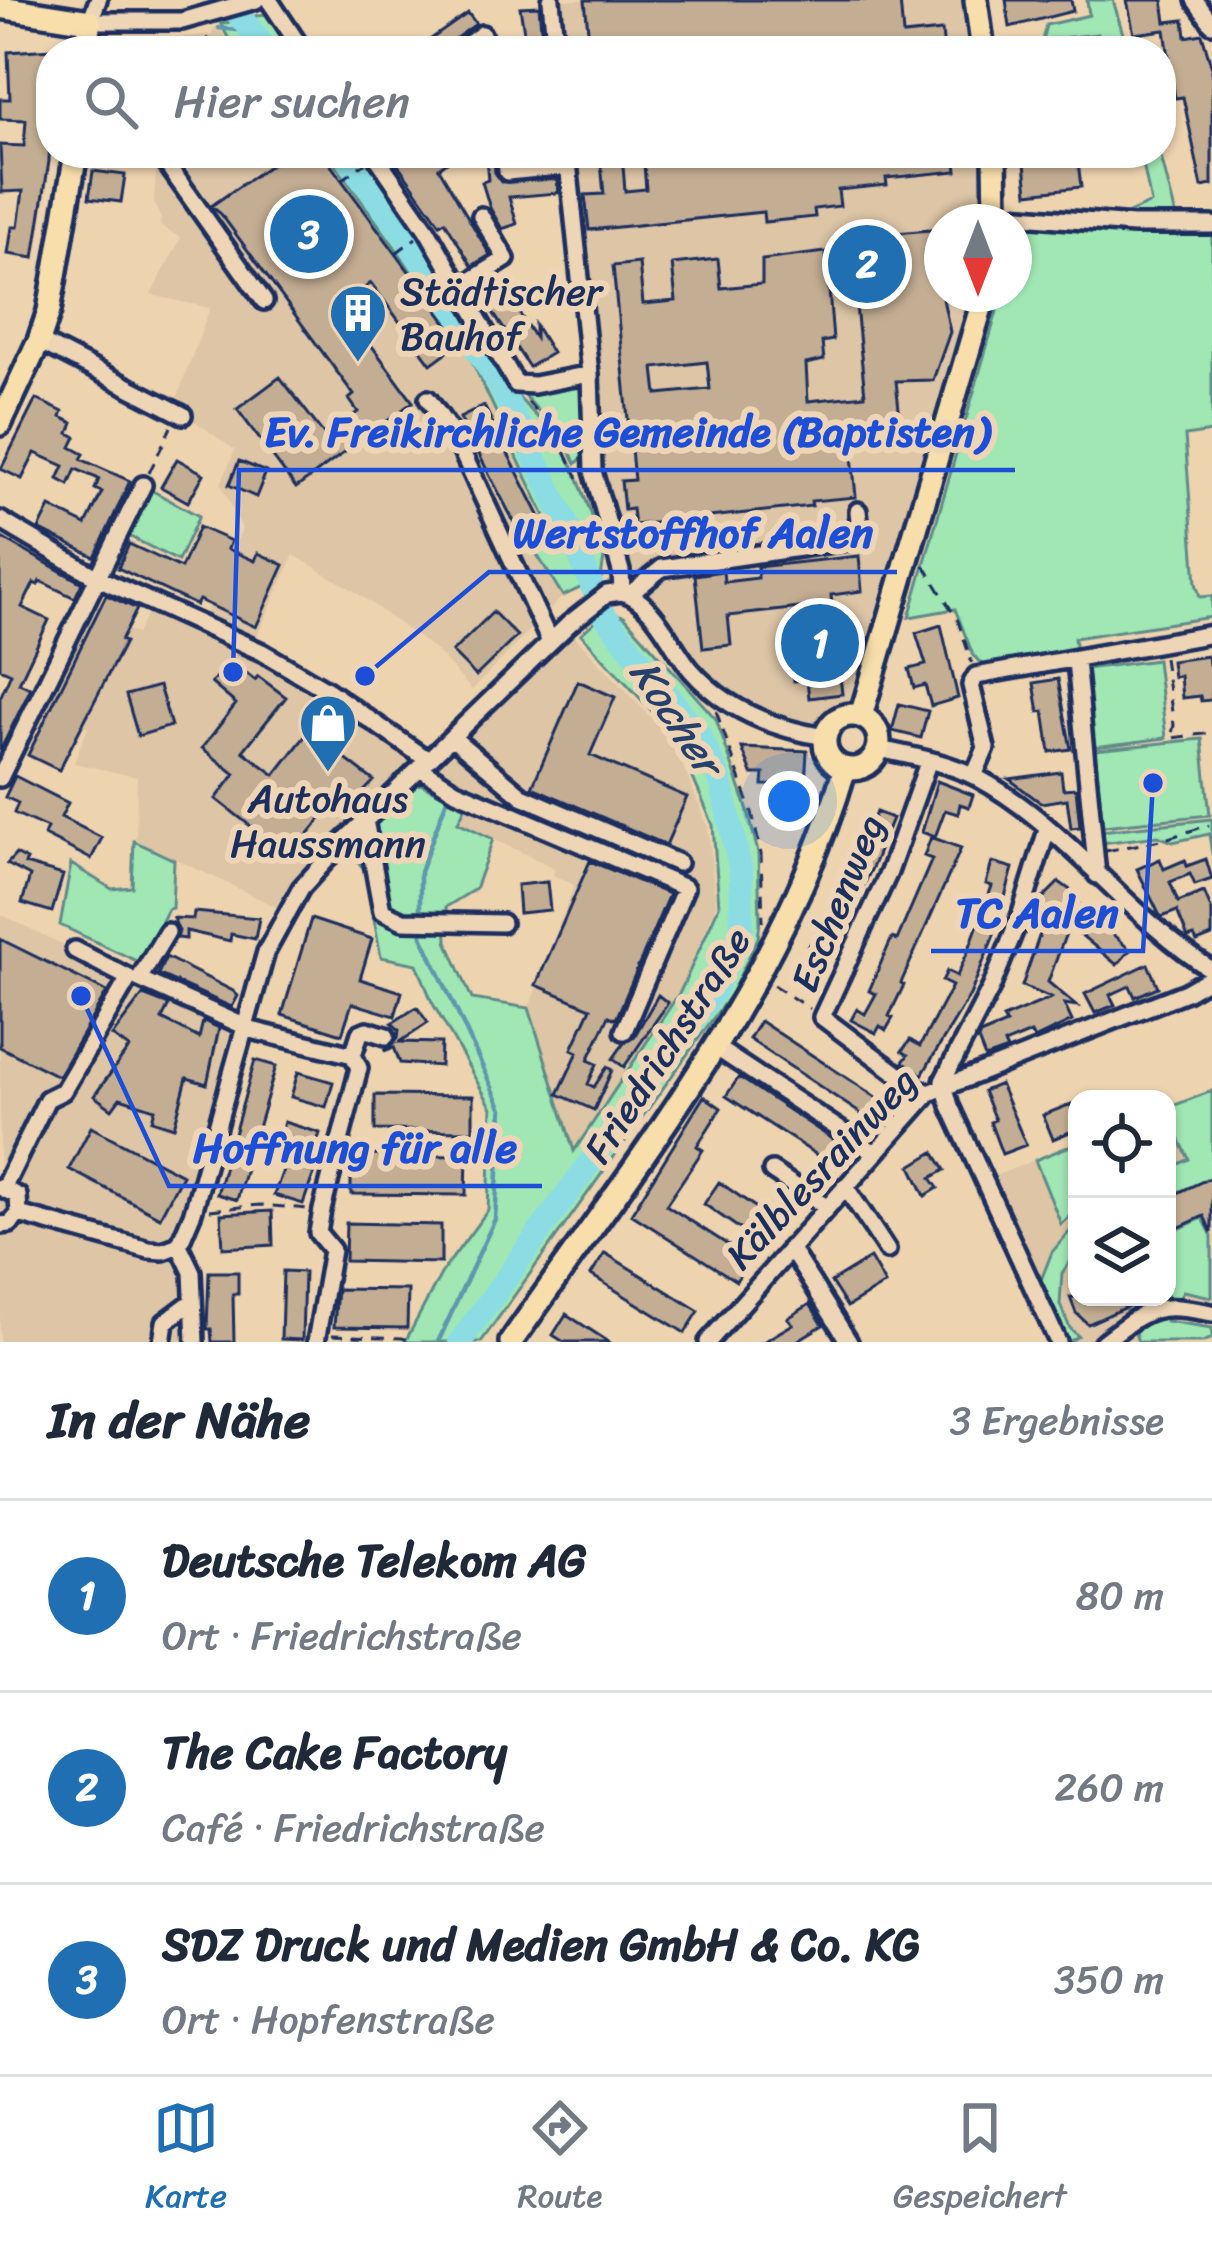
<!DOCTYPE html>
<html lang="de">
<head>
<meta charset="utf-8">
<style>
  :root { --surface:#fff; --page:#f6f6f7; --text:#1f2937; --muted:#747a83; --line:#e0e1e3; --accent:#1f6fb2 }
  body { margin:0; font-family:Sriracha,sans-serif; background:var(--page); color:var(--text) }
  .controls { position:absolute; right:36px; bottom:36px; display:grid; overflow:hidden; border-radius:24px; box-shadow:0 3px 9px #0004 }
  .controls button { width:108px; height:108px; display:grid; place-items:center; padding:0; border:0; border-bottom:3px solid var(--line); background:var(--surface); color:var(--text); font:60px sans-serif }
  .compass { position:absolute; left:924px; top:204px; width:108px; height:108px; border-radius:50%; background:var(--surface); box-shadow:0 3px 9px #0004; rotate:180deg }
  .you { position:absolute; left:789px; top:801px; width:42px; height:42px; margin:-30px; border:9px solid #fff; border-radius:50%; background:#1a73e8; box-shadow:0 0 0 18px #1a73e833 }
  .badge { display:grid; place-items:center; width:78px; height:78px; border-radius:50%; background:var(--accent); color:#fff; font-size:39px; font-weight:700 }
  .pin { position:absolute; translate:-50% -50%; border:6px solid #fff; box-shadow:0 3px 12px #0006 }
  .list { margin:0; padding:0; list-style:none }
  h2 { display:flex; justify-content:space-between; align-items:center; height:156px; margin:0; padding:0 48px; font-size:51px }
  h2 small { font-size:39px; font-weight:400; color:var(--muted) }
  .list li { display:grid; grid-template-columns:78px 1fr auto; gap:36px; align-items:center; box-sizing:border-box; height:192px; padding:0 48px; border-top:3px solid var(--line) }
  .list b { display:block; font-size:45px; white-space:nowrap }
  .list p { margin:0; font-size:39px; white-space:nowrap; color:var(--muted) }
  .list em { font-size:39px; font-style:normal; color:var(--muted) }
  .icon { flex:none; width:66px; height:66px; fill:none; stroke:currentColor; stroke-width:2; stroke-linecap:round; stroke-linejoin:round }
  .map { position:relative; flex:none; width:1212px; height:1342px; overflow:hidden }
  .search { position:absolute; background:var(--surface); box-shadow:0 3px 9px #0004; left:36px; right:36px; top:36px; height:132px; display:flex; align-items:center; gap:30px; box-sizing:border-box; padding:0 42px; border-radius:48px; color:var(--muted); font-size:45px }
  .sheet { height:732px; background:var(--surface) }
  nav { display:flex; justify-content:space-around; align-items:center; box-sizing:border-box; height:168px; border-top:3px solid var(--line); background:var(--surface); font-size:33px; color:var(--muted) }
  nav a { display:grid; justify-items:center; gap:6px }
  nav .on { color:var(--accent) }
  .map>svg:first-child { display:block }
  .built { fill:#ddc5a6 }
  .green { fill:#a0e7b4; stroke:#5e8b89; stroke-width:3 }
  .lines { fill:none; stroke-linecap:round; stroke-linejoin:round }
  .stream { stroke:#5e97ae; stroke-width:4.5 }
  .river { stroke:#8bdde3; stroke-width:24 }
  .building { fill:#c4ae93; stroke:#1b2f5e; stroke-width:3; fill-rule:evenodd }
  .minor-casing { stroke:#1b2f5e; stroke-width:24 }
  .major-casing { stroke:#1b2f5e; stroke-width:30 }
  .path { stroke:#1b2f5e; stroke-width:3; stroke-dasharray:12 9; stroke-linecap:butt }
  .minor { stroke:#eed5b6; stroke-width:15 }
  .major { stroke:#f8deab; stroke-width:21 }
  .labels { text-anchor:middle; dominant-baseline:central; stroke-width:12; stroke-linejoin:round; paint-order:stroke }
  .poi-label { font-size:39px; fill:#1b2f5e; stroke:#eed5b6; text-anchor:start }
  .street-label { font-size:39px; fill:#1b2f5e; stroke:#eed5b6 }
  .water-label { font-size:42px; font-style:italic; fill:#26406b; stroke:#eed5b6 }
  .leader { fill:none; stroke:#1d4ed8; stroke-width:4.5 }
  .callout-dot { fill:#1d4ed8; stroke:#eed5b6; stroke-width:4.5 }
  .callout-label { font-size:42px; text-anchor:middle; font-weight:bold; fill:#1d4ed8; stroke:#eed5b6; stroke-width:12; stroke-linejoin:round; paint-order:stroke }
</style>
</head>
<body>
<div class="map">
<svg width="1212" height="1342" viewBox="0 0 1212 1342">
  <rect width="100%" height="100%" fill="#eed3af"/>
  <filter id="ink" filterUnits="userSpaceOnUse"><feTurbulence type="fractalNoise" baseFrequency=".00833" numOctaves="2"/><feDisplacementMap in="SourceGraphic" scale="24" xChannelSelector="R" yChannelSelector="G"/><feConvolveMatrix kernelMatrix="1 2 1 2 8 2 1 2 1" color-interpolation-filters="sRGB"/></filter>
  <g filter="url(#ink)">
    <path class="built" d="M556,0H968L977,51H561Z
      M220,27L232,51H112L121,41L212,35L213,28Z
      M157,153H327L462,340L553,531L531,545L563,596L472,690L435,650L353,590L294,555L251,649L425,760L283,910L136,840L137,777L74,763L88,727L40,704L85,610L137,634L152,605L200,626L242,529L221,484L235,450L174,406L210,308L151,295L181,238L160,226L161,219L154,203Z
      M570,153H995L996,222H942V294H985L861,716L835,722L826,737L755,718L679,654L614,531L593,471Z
      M566,627L672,740L708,827L716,905L680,992L574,1152L529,1008L574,885L553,875L555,868L457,822L465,805L418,783Z
      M0,914L231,1026L186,1211L175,1239L191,1272L193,1342H0Z
      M1212,1091V1342H1065L995,1176L1077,1143V1297H1167V1108Z"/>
    <path class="green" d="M1087,0H1113L1128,51H1102L1098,34L1042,40L1046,25L1089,15Z
      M265,14L293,51H235L221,24Z
      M327,153H366L420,232L404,246L502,402L518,397L560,441L577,476L605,551L601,578L563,596L531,545L552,531L462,340Z
      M1132,153H1160L1176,216H1122L1151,203L1142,159Z
      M1014,222L1212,228V432L1185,436L1196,583L1200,597L1212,596V617L1074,638L1077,656L991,671L973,655L955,609L909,617L1002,294H1014Z
      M567,388H587L589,450L576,464L563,438L524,395Z
      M149,489L199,516L178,561L127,535Z
      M613,614L624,616L716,719L748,811L758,853L760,922L758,938L732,992L481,1342H405L442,1272L488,1210L492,1108L432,1002L417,964L381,957L365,870L342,843L418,783L466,806L458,822L493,839L475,889L446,907L447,941L472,999L529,1008L574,1151L680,992L719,906L713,825L675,736L581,634L598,619Z
      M1157,660L1166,738L1094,747L1085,669Z
      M1202,739L1210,815L1103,826L1095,750Z
      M1212,819V854L1209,834L1173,842L1158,836L1101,843L1100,831Z
      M134,841L174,860L172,908L168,909L141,963L60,925L71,864L112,889L132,887Z
      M1212,1091V1177L1167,1197V1170L1189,1159L1175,1130L1167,1133V1108Z
      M1077,1143L1074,1212L1061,1224L1035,1160Z
      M1203,1218L1212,1236V1297L1183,1291L1178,1301H1160L1128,1315L1125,1308L1149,1297H1167V1234Z
      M1077,1223V1253L1062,1273L1060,1305L1070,1328L1078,1336L1069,1342L1041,1280L1052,1252Z
      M1165,1311L1166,1321L1212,1328V1338L1203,1342H1138L1133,1326Z"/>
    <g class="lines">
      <path class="stream" d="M219,28L255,32
        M420,914V872L447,799
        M421,926L422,936L502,1109L495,1219L438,1342"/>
      <path class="river" d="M235,0L238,14L268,51
        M343,153L405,237L499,384L566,522L603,613L700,736L721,781L741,872L742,934L712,994L460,1342"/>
    </g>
    <path class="building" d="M585,0H900L903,35L942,31L944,51H590Z
      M1006,0H1071L1073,11L1010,27Z
      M1127,0H1163L1166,22L1184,20L1186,37L1202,34L1212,68V185L1202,187L1183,97L1175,98L1165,30L1134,34Z
      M539,6L543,51H527L520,7Z
      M468,13L476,24L452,41L447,51H414Z
      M51,49V113H46L45,136H50L49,161L34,258L8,254L12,227H18L23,191L2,192L0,145L24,146L26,120L0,119V99H10L8,52Z
      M276,153H322L461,342L431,364L371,283L351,298L353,302L344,308L413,402L296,488L237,409L280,377L325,436L358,412L349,399L354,395L221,214L211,206L280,158Z
      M390,153H459L439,168L490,255L472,266L445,221L440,224Z
      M600,153H622L625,191L646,189L643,153H955L957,171L886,178L887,185L838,190L840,206L814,209L815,217L764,222L763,212L589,230L585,195L604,194Z
      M1024,153H1077L1081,187L1028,193Z
      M494,156L495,174L501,182L557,179L558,193L509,197L517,224L502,229L490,208L482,182L488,180L486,157Z
      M93,171L125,175L121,202L89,198Z
      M942,229V294L950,332L933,380L896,381L900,418H885L888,440L851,445L856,497L811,501L812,506L634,525L632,509L624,510L621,481L634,480L613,266L639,263L643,304L676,301L672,264L718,259L721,288L762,284V260L826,252L833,340L822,342L824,360L806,364L808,401L865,395L850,246L896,242L895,233ZM707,362L710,389L657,394L654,368Z
      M497,278L535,338V325L552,353L529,367L478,290Z
      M36,399L63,412L61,417L73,423L69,433L76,437L71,447L84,454L81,459L130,481L95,557L39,529L50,507L86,525L102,492L95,489L99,479L76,469L69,485L58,479L64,466L35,453L22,479L1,469Z
      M484,406L547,531L525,543L460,418Z
      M177,459L204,474L188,502L161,487Z
      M239,461L266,472L256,497L229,485Z
      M199,527L231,541L228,549L255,561L258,553L284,565L256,627L199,600L196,605L118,568L129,544L181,568Z
      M0,537L82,583L75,598L40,581L38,585L34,583L22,607L49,620L19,683L31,688L0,751V698L11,673L0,668Z
      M859,556L862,591L831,595L842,694L809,698L807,680L794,681L791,659L783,655L780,646L786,639L804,641L801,608L728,616L731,645L703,648L695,575L723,571L724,582L758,578L757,567Z
      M106,595L137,609L121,640L125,642L59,770L28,755Z
      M493,612L517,636L476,676L452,652Z
      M941,625L958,698L931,706L925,685L914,688L909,669L926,665L916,633Z
      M1208,656L1209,664H1212V700L1201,701L1200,696L1182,698L1180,676L1173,677L1171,661Z
      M230,660L255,680L258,676L286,697L243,751L275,775L309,731L374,781L343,813L332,805L290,857L216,799L235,774L202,748L236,704L211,683Z
      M1058,679L1071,749L1050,752L1044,711L1039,712L1034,683Z
      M578,681L615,697L590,755L687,797L666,845L532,787Z
      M159,686L171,726L138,736L126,695Z
      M899,704L928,711L921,738L892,731Z
      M742,748L807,751L805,786L763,785L764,774H752Z
      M1061,772L1063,789L1076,788L1080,827L1071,828L1067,799L1041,803L1009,779Z
      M15,776L68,803L61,817L102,838L91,859L44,835L47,828L14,813L18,803L5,797Z
      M937,781L973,795L969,807L960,804L958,814L945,810L935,837L922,832Z
      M876,812L892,818L873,866L812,991L795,983L810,953L806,951L816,933L820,936L847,870L853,872Z
      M931,837L961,848L901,983L904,985L889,1016L893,1018L886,1030L880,1026L876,1033L851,1020L857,1009L865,1014L876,994L869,991L883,958L892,938L897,940L932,859L924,856Z
      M16,854L27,860L25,864L63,875L52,912L22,903L30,876L7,864Z
      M1160,859L1164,869L1185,860L1187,866L1206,859L1212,879L1195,885L1190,874L1170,882L1178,902L1204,892L1212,911V936L1197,942L1194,936L1188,938L1177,911L1162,917L1159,914L1137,869Z
      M590,861L669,894L616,1019L609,1016L588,1060L597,1064L588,1084L594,1087L607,1067L612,1070L594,1110L558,1094L578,1052L572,1049L591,1008L536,985Z
      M992,862L1013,868L1003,904L1006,905L970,995L922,1075L903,1062L908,1055L902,1051L910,1040L920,1046L952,986L942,981L947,971L957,976L969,949L992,886L986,884Z
      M547,882L550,910L519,913L517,885Z
      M1059,882L1076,894L1073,898L1130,950L1117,965L1069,925L1048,982L1077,1006L1064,1004L1072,1021L1034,1039L1031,1033L1004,1044L1007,1050L985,1058L978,1040L980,1035L1006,1024L1003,1018L1051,998L1022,986L1042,928L1035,925L1044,902L1041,900Z
      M194,912L259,918L255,939L231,934L230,941L186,931V939L177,938L179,931L173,918L193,919Z
      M311,919L372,939L360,979L402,992L395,1016L352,1003L342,1034L282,1015Z
      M0,939L107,992L58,1076L0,1047Z
      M166,957L233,991L238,996L232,1007L158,974Z
      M1148,964L1158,987L1135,997L1130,986L1110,995L1115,1005L1095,1013L1085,994Z
      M143,995L169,1005L162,1019L199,1038L203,1021L219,1028L207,1084L187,1078L174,1127L152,1120L155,1109L120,1098L112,1109L94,1096L129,1048L112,1036Z
      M658,995L668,1003L624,1067L613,1059L624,1043L634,1037Z
      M417,1007L428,1023L400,1042L441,1043L440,1066L400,1063L394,1047L384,1051L398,1038L399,1030L392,1023Z
      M760,1021L891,1107L879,1126L749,1039Z
      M255,1060L276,1066L237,1200L217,1194Z
      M298,1072L333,1082L326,1107L291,1097Z
      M739,1077L849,1150L820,1189L808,1181L823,1159L726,1096Z
      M1000,1084L1026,1145L1002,1154L990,1122L995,1120L983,1091Z
      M375,1095L473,1096V1131L375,1130Z
      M704,1096L721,1108L697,1146L703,1150L666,1205L750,1259L736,1281L631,1214Z
      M1071,1104L1077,1129L1053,1139L1043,1115Z
      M284,1122L320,1133L308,1171L314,1173L303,1204L274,1195L290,1151L277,1147Z
      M91,1127L182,1175L160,1217L69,1169Z
      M934,1152L945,1170L931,1178L938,1188L925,1196L911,1166Z
      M351,1155L467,1156L466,1195L351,1194Z
      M1212,1177V1233L1204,1216L1167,1233V1198Z
      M719,1182L768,1216L753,1238L704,1204Z
      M272,1211L273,1245L223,1248L221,1214Z
      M346,1223L441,1225V1263L345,1261Z
      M605,1253L699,1311L685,1333L591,1275Z
      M870,1258L885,1284L847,1307L831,1282Z
      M283,1271L304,1272L302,1340L281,1339Z
      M209,1272H238V1294H233L234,1342H212L211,1329H207Z
      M337,1289L408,1290L407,1328L334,1327Z
      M1070,1297H1148L1088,1324L1076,1313Z
      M810,1304L823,1325L795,1342H763L793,1324L788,1318Z
      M566,1314L609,1342H564L553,1335Z"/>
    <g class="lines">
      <g class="minor-casing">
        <path id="minor" d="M269,0L303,51
          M551,0L556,51
          M1195,0L1212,24
          M90,21H182L256,0
          M90,21L98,0
          M459,51L482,34
          M159,153L264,301
          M374,153L427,230L516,384L534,385L590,374
          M506,153L507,172L568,166
          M567,153L590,374L593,471L621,571L622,592
          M998,214L1133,225H1212
          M459,288L506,259L481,216
          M39,341L183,415
          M428,399L457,441L550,642
          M0,520L98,578L262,652L327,690L428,760
          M622,592C654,601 671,646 691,670C726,710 774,729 826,737
          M630,594L662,568L861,539L858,511
          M1076,661L1097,875
          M452,737L522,796L678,863
          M879,749C911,756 946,762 976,777C1066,825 1127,917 1212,970
          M929,760L889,872L822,1017L915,1087L929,1093
          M420,768L456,791L685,888L624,1031
          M974,776L986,748L971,685L976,676L1212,634
          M0,778L143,485
          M365,820L382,911L403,921L502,923
          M1047,830L1020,917L991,988L943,1081L950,1106L1058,1342
          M167,932L139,979L244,1026
          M243,1028L353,1055L359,1068L322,1210L318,1233L332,1250L316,1342
          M715,1047L875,1153
          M353,1055L360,1033L367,1030L386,1036
          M772,1171L826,1207
          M845,1186L887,1250
          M0,1187L18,1196L19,1214
          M4,1187L47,1099L63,1091L129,978L75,950
          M19,1214L149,1250L163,1251L179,1245
          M0,1225L10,1224L19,1214
          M179,1245L193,1212L266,952L301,888L342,843L569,624L607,594L622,592
          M179,1245L192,1272L195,1342
          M790,1248L849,1342
          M162,1342L165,1322L193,1301
          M708,1342L929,1093L1186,992L1212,977
          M1103,1342C1150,1307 1153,1302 1212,1313"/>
      </g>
      <g class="major-casing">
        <path id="major" d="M976,0L983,51
          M0,7L90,21L87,51
          M995,153L996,222
          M0,424L39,341L49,311L76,153
          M825 742a27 27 0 1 1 54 0a27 27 0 1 1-54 0Z
          M861,716L985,294
          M511,1342C638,1159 781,985 845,768"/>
      </g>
      <path class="path" d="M206,38L223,51
        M342,180L365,163
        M396,253L416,238
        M528,402L557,436L578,478
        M560,441L578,435
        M149,473L171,427
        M924,565L958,621L972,663
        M1164,658L1174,725L1171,738L1212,733
        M716,711L752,812L761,854L763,922
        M1106,851L1165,839L1209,825
        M773,985L810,1009
        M210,1210L260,1205L308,1209
        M332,1335L402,1338L413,1342"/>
      <use href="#minor" class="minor"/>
      <use href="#major" class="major"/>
    </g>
  </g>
  <defs>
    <g id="building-pin" transform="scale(3)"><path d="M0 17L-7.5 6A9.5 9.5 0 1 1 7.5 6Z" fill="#1f6fb2" stroke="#eed5b6"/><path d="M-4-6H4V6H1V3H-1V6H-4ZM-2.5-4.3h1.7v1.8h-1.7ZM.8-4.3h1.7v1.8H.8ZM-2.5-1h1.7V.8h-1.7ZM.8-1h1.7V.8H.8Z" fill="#fff"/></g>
    <g id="shop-pin" transform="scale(3)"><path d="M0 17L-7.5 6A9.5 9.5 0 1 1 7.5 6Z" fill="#1f6fb2" stroke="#eed5b6"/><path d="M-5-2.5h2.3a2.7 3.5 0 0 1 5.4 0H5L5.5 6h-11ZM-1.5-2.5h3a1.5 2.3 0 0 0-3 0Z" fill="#fff"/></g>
  </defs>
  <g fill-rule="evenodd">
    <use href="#building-pin" x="358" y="313"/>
    <use href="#shop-pin" x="328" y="723"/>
  </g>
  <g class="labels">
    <g class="poi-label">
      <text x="400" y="291">Städtischer<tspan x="400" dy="45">Bauhof</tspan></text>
      <text x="328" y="798" text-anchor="middle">Autohaus<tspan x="328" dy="45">Haussmann</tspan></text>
    </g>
    <g class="street-label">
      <text transform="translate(837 903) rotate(-68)">Eschenweg</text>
      <text transform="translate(667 1045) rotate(-57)">Friedrichstraße</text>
      <text transform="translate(821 1168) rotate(-47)">Kälblesrainweg</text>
    </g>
    <g class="water-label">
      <text transform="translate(676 717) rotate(56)">Kocher</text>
    </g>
  </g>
  <path class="leader" d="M233 672L239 470H1015M365 676L489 572H897M1153 783L1143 951H931M81 996L169 1186H542"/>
  <g class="callout-dot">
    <circle cx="233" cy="672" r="12"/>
    <circle cx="365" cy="676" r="12"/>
    <circle cx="1153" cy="783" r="12"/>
    <circle cx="81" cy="996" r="12"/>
  </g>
  <g class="callout-label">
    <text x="627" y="446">Ev. Freikirchliche Gemeinde (Baptisten)</text>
    <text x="693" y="547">Wertstoffhof Aalen</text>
    <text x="1037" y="927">TC Aalen</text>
    <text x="355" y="1162">Hoffnung für alle</text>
  </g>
</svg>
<div class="controls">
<button><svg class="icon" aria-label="locate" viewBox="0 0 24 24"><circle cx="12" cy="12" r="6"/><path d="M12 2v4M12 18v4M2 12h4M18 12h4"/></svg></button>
<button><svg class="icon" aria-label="layers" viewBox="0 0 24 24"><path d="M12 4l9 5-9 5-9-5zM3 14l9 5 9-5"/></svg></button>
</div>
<svg class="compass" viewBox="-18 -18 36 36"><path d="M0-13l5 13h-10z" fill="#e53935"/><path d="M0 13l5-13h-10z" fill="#747a83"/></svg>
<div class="you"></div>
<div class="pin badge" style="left:820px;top:643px">1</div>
<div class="pin badge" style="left:867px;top:264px">2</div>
<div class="pin badge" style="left:309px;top:234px">3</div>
<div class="search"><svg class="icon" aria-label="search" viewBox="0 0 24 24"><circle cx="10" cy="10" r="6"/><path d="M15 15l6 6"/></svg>Hier suchen</div>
</div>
<section class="sheet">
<h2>In der Nähe<small>3 Ergebnisse</small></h2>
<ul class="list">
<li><span class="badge">1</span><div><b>Deutsche Telekom AG</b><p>Ort · Friedrichstraße</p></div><em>80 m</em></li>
<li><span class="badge">2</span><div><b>The Cake Factory</b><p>Café · Friedrichstraße</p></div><em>260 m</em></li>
<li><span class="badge">3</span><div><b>SDZ Druck und Medien GmbH &amp; Co. KG</b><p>Ort · Hopfenstraße</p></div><em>350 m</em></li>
</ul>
</section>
<nav>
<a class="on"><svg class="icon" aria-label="map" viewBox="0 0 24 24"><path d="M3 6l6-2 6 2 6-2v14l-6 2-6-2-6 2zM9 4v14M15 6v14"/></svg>Karte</a>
<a><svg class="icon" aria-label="directions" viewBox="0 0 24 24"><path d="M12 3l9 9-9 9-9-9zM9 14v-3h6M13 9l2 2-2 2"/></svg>Route</a>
<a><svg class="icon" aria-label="saved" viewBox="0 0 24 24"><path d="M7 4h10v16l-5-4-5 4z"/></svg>Gespeichert</a>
</nav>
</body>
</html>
